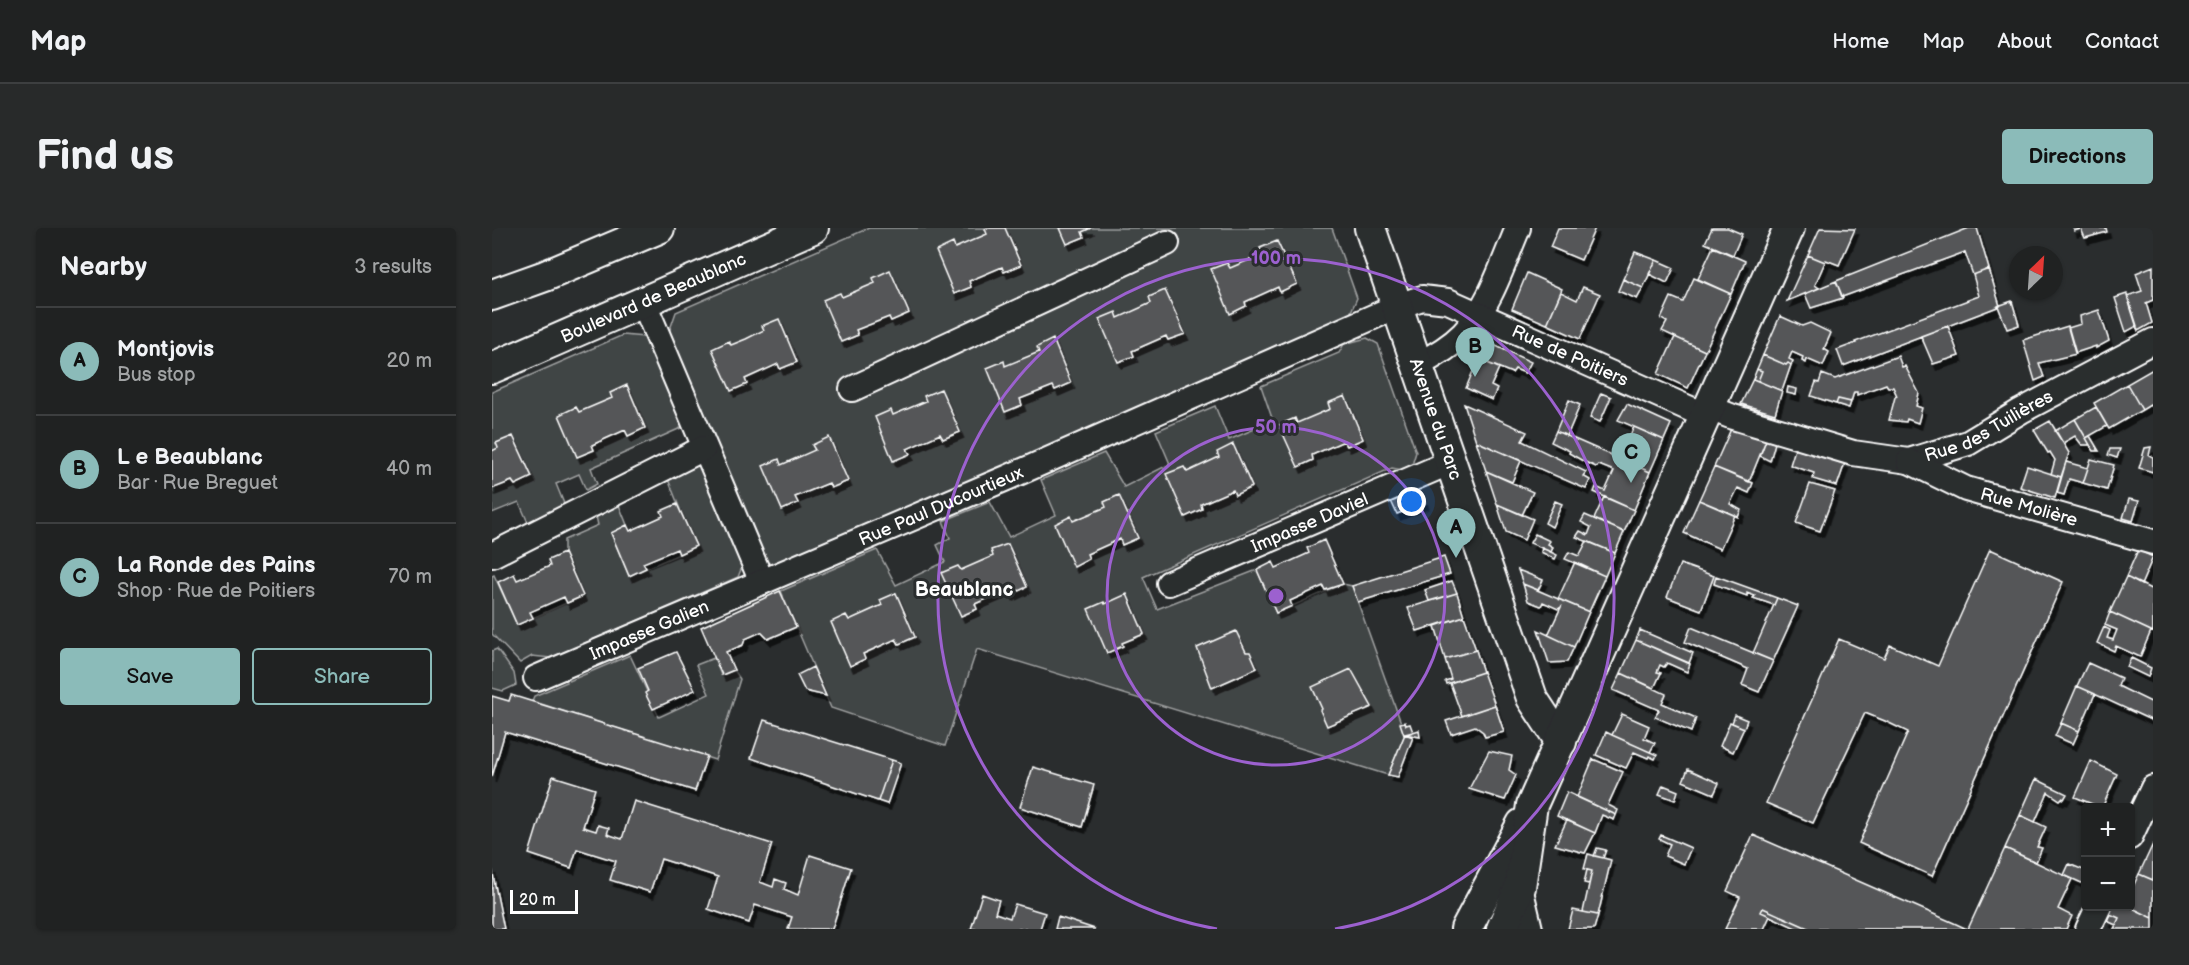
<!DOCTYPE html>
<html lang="en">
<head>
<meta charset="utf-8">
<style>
  :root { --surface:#202222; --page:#282a2a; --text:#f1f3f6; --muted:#a2a4a5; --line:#3d3f40; --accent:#8bbbb9 }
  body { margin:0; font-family:"Balsamiq Sans",sans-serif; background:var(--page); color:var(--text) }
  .controls { position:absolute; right:18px; bottom:18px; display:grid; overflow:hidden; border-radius:6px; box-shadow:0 2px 4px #0004 }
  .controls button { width:54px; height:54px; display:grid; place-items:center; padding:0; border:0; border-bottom:2px solid var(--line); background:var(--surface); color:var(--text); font:30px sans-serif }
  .compass { position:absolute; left:1517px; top:18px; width:54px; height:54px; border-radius:50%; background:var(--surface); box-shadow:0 2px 4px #0004; rotate:25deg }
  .scale { position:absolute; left:18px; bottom:15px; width:68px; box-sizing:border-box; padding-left:6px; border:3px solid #fff; border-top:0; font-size:16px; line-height:21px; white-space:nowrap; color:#fff; -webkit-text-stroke:4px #2a2d2e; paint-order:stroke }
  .you { position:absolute; left:920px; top:274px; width:21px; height:21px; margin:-15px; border:4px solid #fff; border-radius:50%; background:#1a73e8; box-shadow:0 0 0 9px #1a73e833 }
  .badge { display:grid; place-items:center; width:39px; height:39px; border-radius:50%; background:var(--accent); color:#111; font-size:20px; font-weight:700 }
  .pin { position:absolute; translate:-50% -50px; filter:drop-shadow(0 2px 3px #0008) }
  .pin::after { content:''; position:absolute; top:32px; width:21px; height:18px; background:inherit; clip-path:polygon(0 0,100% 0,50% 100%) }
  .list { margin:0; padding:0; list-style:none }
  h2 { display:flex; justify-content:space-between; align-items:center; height:78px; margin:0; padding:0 24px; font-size:26px }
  h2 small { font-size:20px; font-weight:400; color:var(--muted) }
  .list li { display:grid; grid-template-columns:39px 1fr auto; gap:18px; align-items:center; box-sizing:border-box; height:108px; padding:0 24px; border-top:2px solid var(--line) }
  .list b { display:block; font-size:22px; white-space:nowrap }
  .list p { margin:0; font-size:20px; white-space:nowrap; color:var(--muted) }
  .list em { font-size:20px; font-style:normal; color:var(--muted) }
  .actions { display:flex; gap:12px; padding:18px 24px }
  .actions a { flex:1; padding:14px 0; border:2px solid var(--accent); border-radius:6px; text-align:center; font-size:21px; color:var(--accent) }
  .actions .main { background:var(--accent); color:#111 }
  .map { position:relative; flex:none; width:1661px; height:701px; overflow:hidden; border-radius:6px }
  header { display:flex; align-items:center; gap:36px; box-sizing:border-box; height:84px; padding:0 30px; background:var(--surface); border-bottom:2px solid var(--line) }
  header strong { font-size:28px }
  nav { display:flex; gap:33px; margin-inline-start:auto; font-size:21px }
  .intro { display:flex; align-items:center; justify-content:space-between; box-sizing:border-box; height:144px; padding:0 36px }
  h1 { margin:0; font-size:42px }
  .button { padding:15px 27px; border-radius:6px; background:var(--accent); color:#111; font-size:21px; font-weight:700 }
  main { display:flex; gap:36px; padding:0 36px }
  aside { flex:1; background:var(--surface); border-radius:6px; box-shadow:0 2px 4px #0004 }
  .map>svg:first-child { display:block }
  .green { fill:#414445; stroke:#a0a2a2; stroke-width:1.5 }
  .building { fill:#555758; stroke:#fff; stroke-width:1.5; filter:url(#shadow) }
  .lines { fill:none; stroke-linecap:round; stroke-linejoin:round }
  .minor-casing { stroke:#fff; stroke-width:28 }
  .major-casing { stroke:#fff; stroke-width:34 }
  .minor { stroke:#2a2d2e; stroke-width:24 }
  .major { stroke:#2a2d2e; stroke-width:30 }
  .ring { fill:none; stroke:#9c61cf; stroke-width:3 }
  .labels { text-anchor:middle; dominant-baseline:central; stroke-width:6; stroke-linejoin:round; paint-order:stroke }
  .street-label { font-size:18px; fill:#fff; stroke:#2a2d2e }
  .neighbourhood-label { font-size:20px; font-weight:bold; fill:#fff; stroke:#2a2d2e }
  .centre { fill:#9c61cf; stroke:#2a2d2e; stroke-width:3 }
  .ring-label { font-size:18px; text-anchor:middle; font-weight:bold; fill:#9c61cf; stroke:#2a2d2e; stroke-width:6; stroke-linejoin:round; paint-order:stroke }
</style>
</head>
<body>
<header>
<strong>Map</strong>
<nav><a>Home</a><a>Map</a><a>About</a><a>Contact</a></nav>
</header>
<div class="intro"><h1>Find us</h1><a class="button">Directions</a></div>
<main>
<aside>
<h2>Nearby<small>3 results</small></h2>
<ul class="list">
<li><span class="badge">A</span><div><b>Montjovis</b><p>Bus stop</p></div><em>20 m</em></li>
<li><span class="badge">B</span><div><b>L e Beaublanc</b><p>Bar · Rue Breguet</p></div><em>40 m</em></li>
<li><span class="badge">C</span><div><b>La Ronde des Pains</b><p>Shop · Rue de Poitiers</p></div><em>70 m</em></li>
</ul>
<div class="actions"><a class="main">Save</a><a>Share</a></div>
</aside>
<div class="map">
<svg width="1661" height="701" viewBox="0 0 1661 701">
  <defs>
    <filter id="shadow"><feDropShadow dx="3.5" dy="6" stdDeviation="0" flood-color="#0009"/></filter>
  </defs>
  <rect width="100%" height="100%" fill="#2a2d2e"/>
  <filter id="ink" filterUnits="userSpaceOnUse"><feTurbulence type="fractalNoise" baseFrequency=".0167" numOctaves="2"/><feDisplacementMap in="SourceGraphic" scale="12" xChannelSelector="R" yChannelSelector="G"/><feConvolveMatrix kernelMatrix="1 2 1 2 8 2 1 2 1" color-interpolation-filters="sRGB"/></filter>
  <g filter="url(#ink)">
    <path class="green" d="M377,0H840L865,70L857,88L284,339L275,334L175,110L184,84Z
      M131,107L152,109L191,199L99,240L105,256L94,262L87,246L64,256L77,288L41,306L27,274L0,285V164Z
      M875,110L886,116L924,224L920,237L910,242L900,240L651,349L665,381L765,342L784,385L851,356L860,358L913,506L896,547L485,421L453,518L339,480L289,363L385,322L404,357L453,334L445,317L458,310L451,293L498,274L517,309L564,287L549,252L612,225L632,259L678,236L664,203L723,178L737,212L781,193L769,158L847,125L852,116Z
      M207,236L247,328L250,339L246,349L59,430L40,428L28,435L0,406V348L2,347L25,397L90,368L72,325V312L106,297L103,284L125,272L135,297L119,305L137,348L203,319L176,251Z
      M5,421L22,445L24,457L11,463L0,460V423Z
      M138,427L167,489L217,466L204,437L222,430L229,447L242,442L248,451L223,532L40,473L42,468Z"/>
    <path class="building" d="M495,0H513L529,37L512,44L510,39L477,53L479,59L462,66L444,23L461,15L463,20L495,6L493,1Z
      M568,0H599L590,4L592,9L575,16Z
      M1066,0H1103L1089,32L1058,19Z
      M1220,0H1236L1250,6L1241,27L1213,15Z
      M1328,0L1363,1L1347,37L1334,32L1333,34L1316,27Z
      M1477,0H1485L1497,41L1481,47L1473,24L1350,69L1344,53Z
      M1581,0H1614L1615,4L1593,10L1589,1L1582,3Z
      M785,13L805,56L788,64L786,59L753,74L754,78L738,86L719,41L735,35L738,40L771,26L768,20Z
      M1221,19L1253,33L1239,66L1206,51Z
      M1143,24L1164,32L1151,60L1131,51Z
      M1316,27L1333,34L1323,57L1327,60L1295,73Z
      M1164,32L1182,40L1175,55L1157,46Z
      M1661,38V72L1654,75L1660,95L1646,103L1635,68L1650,63L1644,45Z
      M1497,41L1508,78L1351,138L1345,122L1364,115L1363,114L1487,68L1481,47Z
      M398,42L417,85L399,93L397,89L364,102L366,107L349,114L331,72L348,65L350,69L383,55L381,50Z
      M1035,45L1070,61L1055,96L1020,81Z
      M1202,50L1239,66L1213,123L1170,103L1175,94L1169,91L1179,69L1191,74Z
      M1131,51L1151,60L1145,71L1126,63Z
      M1344,53L1351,70L1319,80L1313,66Z
      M1091,59L1108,66L1088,111L1055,96L1069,64L1085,72Z
      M673,62L693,106L676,112L674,108L640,123L642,128L626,134L607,91L624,84L626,90L659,75L657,69Z
      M1635,66L1645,98L1634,104L1623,70Z
      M1520,73L1527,97L1515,101L1506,78Z
      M1607,82L1617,113L1604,120V118L1583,125L1576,100L1589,96L1588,88Z
      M1288,88L1310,98L1318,95L1339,105L1332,121L1337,124L1331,138L1315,131L1314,135L1310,133L1311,129L1300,124L1297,131L1301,133L1299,137L1296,135L1294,137L1271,127Z
      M287,91L305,134L288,141L286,136L253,151L255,156L239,163L220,121L237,113L239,117L254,111L272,102L270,98Z
      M1456,98L1467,128L1441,136L1429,108Z
      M1576,98L1584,126L1547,135L1552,149L1543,153L1531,112Z
      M1183,109L1213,123L1196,160L1166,146Z
      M561,111L579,155L563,162L561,158L528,171L530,177L513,184L495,140L512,133L513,138L547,124L545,119Z
      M993,113L1039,134L1033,145L1023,141L1020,145L986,131Z
      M1271,127L1294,137L1296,135L1299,137L1290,163L1266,153L1270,143L1265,141Z
      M1406,128L1410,139L1413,138L1427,165L1424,178L1430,180L1426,195L1415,191L1414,194L1397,192L1403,169L1405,168L1401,159H1396L1394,156L1365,167V164H1362L1359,174L1346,171L1344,176L1319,168L1324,154L1327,155L1330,146L1343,151Z
      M986,131L1007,140L999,158L1005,161L1000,172L974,160Z
      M1265,141L1270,143L1266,153L1261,151Z
      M1661,141V180L1658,177L1650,182L1635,156Z
      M1261,151L1290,163L1283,186L1249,176Z
      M1635,156L1650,182L1617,201L1602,175Z
      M135,157L153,200L136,208L133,202L100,217L102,222L85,229L67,187L84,179L87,184L120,170L118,165Z
      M1296,159L1305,161L1304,167L1295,165Z
      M449,161L468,204L451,211L448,206L415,221L418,226L401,233L383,189L399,182L401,187L434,173L432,168Z
      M1109,165L1119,169L1108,194L1098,190Z
      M853,168L871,211L855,218L852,213L820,227L821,232L806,239L787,197L803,190L805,195L838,181L836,175Z
      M1346,171L1359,174L1357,180L1344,176Z
      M1077,172L1088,177L1075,208L1064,203Z
      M972,176L1035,204L1030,213L1094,244L1091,248L1098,252L1094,261L984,213Z
      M1135,176L1179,196L1172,212L1126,192Z
      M1604,179L1615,198L1594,210L1583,191Z
      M1583,191L1594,210L1598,217H1590L1583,208L1571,215L1563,203Z
      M1558,193L1577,225L1569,249L1559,246L1563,232L1558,224L1556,225L1542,202Z
      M1142,199L1172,212L1158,244L1127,230Z
      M1239,201L1274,212L1257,254L1222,239Z
      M1064,203L1158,244L1142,282L1102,264L1104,259L1113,263L1122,243L1107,237L1104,239L1091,233L1077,225L1078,223L1059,214Z
      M21,208L40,249L23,257L20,253L0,261V223L6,220L4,215Z
      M1598,208L1607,223H1602L1598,217L1594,210Z
      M337,209L356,253L339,260L337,255L303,269L306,275L290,282L271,238L287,231L289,237L323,222L320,217Z
      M1274,212L1283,215L1278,233L1268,228Z
      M984,213L1029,233L1020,254L994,243Z
      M741,216L760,259L743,267L741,262L709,276L710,281L693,289L674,246L692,239L695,244L727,229L725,224Z
      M1659,219L1657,227L1661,229V244L1647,240L1653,220Z
      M1303,221L1353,235L1345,258L1321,251L1322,245L1298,237Z
      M1618,221H1628L1625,230L1616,227Z
      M1599,231L1622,237L1615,262L1591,255Z
      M1574,234L1596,240L1591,255L1577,251L1572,267L1565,265Z
      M1535,238L1569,249L1563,270L1528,259Z
      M1222,239L1261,255L1257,265L1246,260L1238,276L1249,282L1246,289L1207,272Z
      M994,243L1041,264L1030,287L1005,276Z
      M1318,256L1343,263L1328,303L1304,295Z
      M920,264L932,271L933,275L905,286L899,273Z
      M627,267L646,310L630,317L628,311L595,326L597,331L582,339L563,296L579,288L581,293L614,279L612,274Z
      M1112,269L1142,282L1132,304L1102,291Z
      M1637,271L1647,273L1641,293L1631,290Z
      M1207,272L1243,287L1228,321L1192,305Z
      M1063,273L1070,276L1060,299L1053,295Z
      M185,276L204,318L187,326L185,321L151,335L154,340L137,348L119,305L135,297L138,303L171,288L169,283Z
      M1005,276L1041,291L1032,312L1014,304Z
      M1093,287L1132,304L1123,325L1084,309L1088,303L1096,307L1099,299L1089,294Z
      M1043,306L1058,313L1056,316L1061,319L1059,324L1038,315Z
      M832,312L851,356L833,362L831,358L798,373L800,378L784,385L765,342L781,334L784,340L817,325L815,320Z
      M1095,313L1123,325L1113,348L1073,331L1077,324L1087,328Z
      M516,316L535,359L518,367L515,362L483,376L485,381L469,388L449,345L466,338L469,342L501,328L499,322Z
      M1050,320L1065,327L1063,331L1049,324Z
      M1498,321L1571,354L1440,648L1367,615L1416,504L1393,493L1373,485L1321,595L1274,575L1347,411L1392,430L1398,417L1446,438Z
      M1646,322L1661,329L1649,357L1634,349Z
      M72,325L91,368L75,375L72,369L38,384L41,390L25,397L6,354L22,346L25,352L58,338L56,332Z
      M952,329L958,346L866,374L860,358Z
      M1083,334L1113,348L1097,384L1066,371Z
      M1188,336L1222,348L1209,382L1175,369Z
      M1026,342L1051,352L1046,362L1031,356Z
      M1224,348L1285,370L1282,377L1261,370L1263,368L1255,365V368L1222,356Z
      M1634,349L1661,362V404L1618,384Z
      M960,353L965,365L937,373L933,362Z
      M1031,356L1097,384L1082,419L1056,407L1069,379L1066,381L1051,374L1049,378L1036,373Z
      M288,363L304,399L276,411L269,404L253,411L251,417L234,424L242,442L230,447L209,399Z
      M404,365L423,409L407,416L404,411L371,426L373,431L358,438L339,394L354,387L357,392L390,377L388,372Z
      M965,365L972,388L925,403L916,380Z
      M635,366L652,406L630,415L631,418L615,425L596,381L612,374L613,376Z
      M1285,370L1306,378L1281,433L1261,425Z
      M1618,384L1659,403L1648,429L1624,418L1622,423L1605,415L1612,399L1618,402L1615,410L1621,412L1625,402L1613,397Z
      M972,388L984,422L953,431L943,398Z
      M1199,399L1281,433L1267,464L1250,457L1256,441L1193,414Z
      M1046,402L1082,419L1075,434L1057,435Z
      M1148,402L1201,425L1197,435L1144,412Z
      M744,403L754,424H758L765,440L720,460L705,420Z
      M1144,412L1198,436L1195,444L1175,435L1172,439L1168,437L1165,444L1169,445L1162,460L1129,445Z
      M984,422L991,444L954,456L953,453L959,451L953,431Z
      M184,424L203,462L161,481L153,465L156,463L146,440Z
      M1639,430L1659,440L1656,449L1635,439Z
      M1596,435L1629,450L1626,458L1661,475V493L1585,458Z
      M321,439L334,468L313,463L305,447Z
      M859,441L880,479L835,498L828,482L830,481L820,459Z
      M991,444L1003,477L970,488L958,455Z
      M1129,445L1174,466L1170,475L1204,490L1199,504L1163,489L1167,482L1121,462Z
      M1585,458L1603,466L1587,503L1569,495Z
      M19,467L215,528L203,563L13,504L0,549V468L17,473Z
      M1003,477L1012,504L993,509L991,504L983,498L959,506L954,493Z
      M1130,486L1157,498L1152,510L1163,515L1158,524L1120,507Z
      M1243,487L1255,492L1252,500L1240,495Z
      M272,492L400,532L386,573L259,530Z
      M913,494L914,497L918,496L921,504L912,507L908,495Z
      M1238,494L1252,500L1241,524L1228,518Z
      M1569,495L1587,503L1581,516L1563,508Z
      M927,502L928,509L913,506L921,504Z
      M1114,504L1120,507L1165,527L1163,531L1157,528L1156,530L1142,524L1134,540L1104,527Z
      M913,506L921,509L906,549L896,547Z
      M997,523L1020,528L1017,542L1024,547L1013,572L977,561Z
      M1101,531L1131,544L1116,577L1126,582L1124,587L1085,569Z
      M400,532L409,535L395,576L386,573Z
      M1599,533L1625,546L1610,580L1583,569Z
      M541,539L602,557L590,599L528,579Z
      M1196,541L1227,555L1222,566L1191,553Z
      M61,548L103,561L91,599L104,603L106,597L117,600L115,606L130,611L142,573L280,616L268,654L281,659L283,651L294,655L292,661L306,667L318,627L359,640L340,701H296L300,689L263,677L257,695L216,681L226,649L169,631L158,664L118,652L124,633L85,621L79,640L37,626Z
      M1544,551L1575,566L1572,571L1570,570L1568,572L1556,564L1543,594L1528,587Z
      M1171,557L1186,563L1183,572L1167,566Z
      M1075,564L1124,587L1122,592L1110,587L1103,605L1065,588Z
      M1528,587L1554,599L1545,619L1550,620L1544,634L1513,620Z
      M1075,592L1103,605L1093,625L1063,617Z
      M1169,607L1199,620L1192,636L1173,628L1178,616L1167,611Z
      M1261,607L1462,695L1475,701H1318L1271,680L1269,684L1278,688L1272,701H1233L1248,669L1235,663Z
      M1661,616V652L1647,646Z
      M1105,620L1114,622L1111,630L1102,628Z
      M1513,620L1580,651L1566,681L1580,688L1574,701H1476Z
      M1096,626L1119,632L1106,687L1091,684L1100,643L1092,641Z
      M1577,636L1594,643V657L1572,647Z
      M0,640L3,657L12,701H0Z
      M1095,642L1100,643L1097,656L1092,655Z
      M1647,646L1661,652V690L1636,678H1638V665Z
      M490,666L507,672L503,685L518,690L523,676L553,685L548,701H479Z
      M1621,678H1636L1661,690V701H1622L1627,690L1618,686Z
      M1271,680L1318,701H1306L1269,684Z
      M1081,682L1106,687L1102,701H1076Z
      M1618,686L1627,690L1624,697L1615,693Z
      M566,689L603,701H563Z"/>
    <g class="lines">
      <g class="minor-casing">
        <g id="minor">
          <path d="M151,73L270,354"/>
          <path d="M925,137C941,129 958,119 971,106C998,78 1011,35 1026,0"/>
          <path d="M360,161L675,15"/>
          <path id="s1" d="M1218,180L1241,189L1361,225L1417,233L1476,215L1529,183L1661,113"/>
          <path id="s2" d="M1417,233L1474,261L1661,314"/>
          <path d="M0,327L212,220"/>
          <path id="s3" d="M677,355L959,234"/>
          <path id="s4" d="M44,450L517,249L906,78L930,70L956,73L1214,188"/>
          <path d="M1638,609L1661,560"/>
          <path d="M1028,659L1038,701"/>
          <path d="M1596,701L1607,678"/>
        </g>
      </g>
      <g class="major-casing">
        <g id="major">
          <path id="s5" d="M878,0L1040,470L1069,514"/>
          <path d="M0,67L53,48L167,0"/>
          <path id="s6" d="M0,140L321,0"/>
          <path d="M974,701L1030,596"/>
          <path d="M1010,701L1028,659L1040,577L1297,0"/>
        </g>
      </g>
      <use href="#minor" class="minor"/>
      <use href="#major" class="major"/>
    </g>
  </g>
  <g class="ring">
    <circle cx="784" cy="368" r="169"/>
    <path d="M725 701A338 338 0 1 1 843 701"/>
  </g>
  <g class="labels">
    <g class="street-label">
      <text stroke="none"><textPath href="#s6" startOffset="176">Boulevard de Beaublanc</textPath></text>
      <text stroke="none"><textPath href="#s4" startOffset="1124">Rue de Poitiers</textPath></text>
      <text stroke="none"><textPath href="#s5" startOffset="202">Avenue du Parc</textPath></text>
      <text stroke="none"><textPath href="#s1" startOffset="294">Rue des Tuilières</textPath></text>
      <text stroke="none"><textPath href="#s4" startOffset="440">Rue Paul Ducourtieux</textPath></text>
      <text stroke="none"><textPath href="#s2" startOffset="129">Rue Molière</textPath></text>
      <text stroke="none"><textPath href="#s3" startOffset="153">Impasse Daviel</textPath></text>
      <text stroke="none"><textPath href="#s4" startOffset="123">Impasse Galien</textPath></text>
    </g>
    <g class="neighbourhood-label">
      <text x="472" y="362">Beaublanc</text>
    </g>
  </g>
  <circle cx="784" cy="368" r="9" class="centre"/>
  <g class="ring-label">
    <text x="784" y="36">100 m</text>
    <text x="784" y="205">50 m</text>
  </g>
</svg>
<div class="controls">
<button>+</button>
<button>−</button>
</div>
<svg class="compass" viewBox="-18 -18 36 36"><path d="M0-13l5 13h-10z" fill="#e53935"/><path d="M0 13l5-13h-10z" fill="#a2a4a5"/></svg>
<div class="scale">20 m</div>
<div class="you"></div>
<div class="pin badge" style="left:964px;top:330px">A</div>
<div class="pin badge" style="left:983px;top:149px">B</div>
<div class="pin badge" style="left:1139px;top:255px">C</div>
</div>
</main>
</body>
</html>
